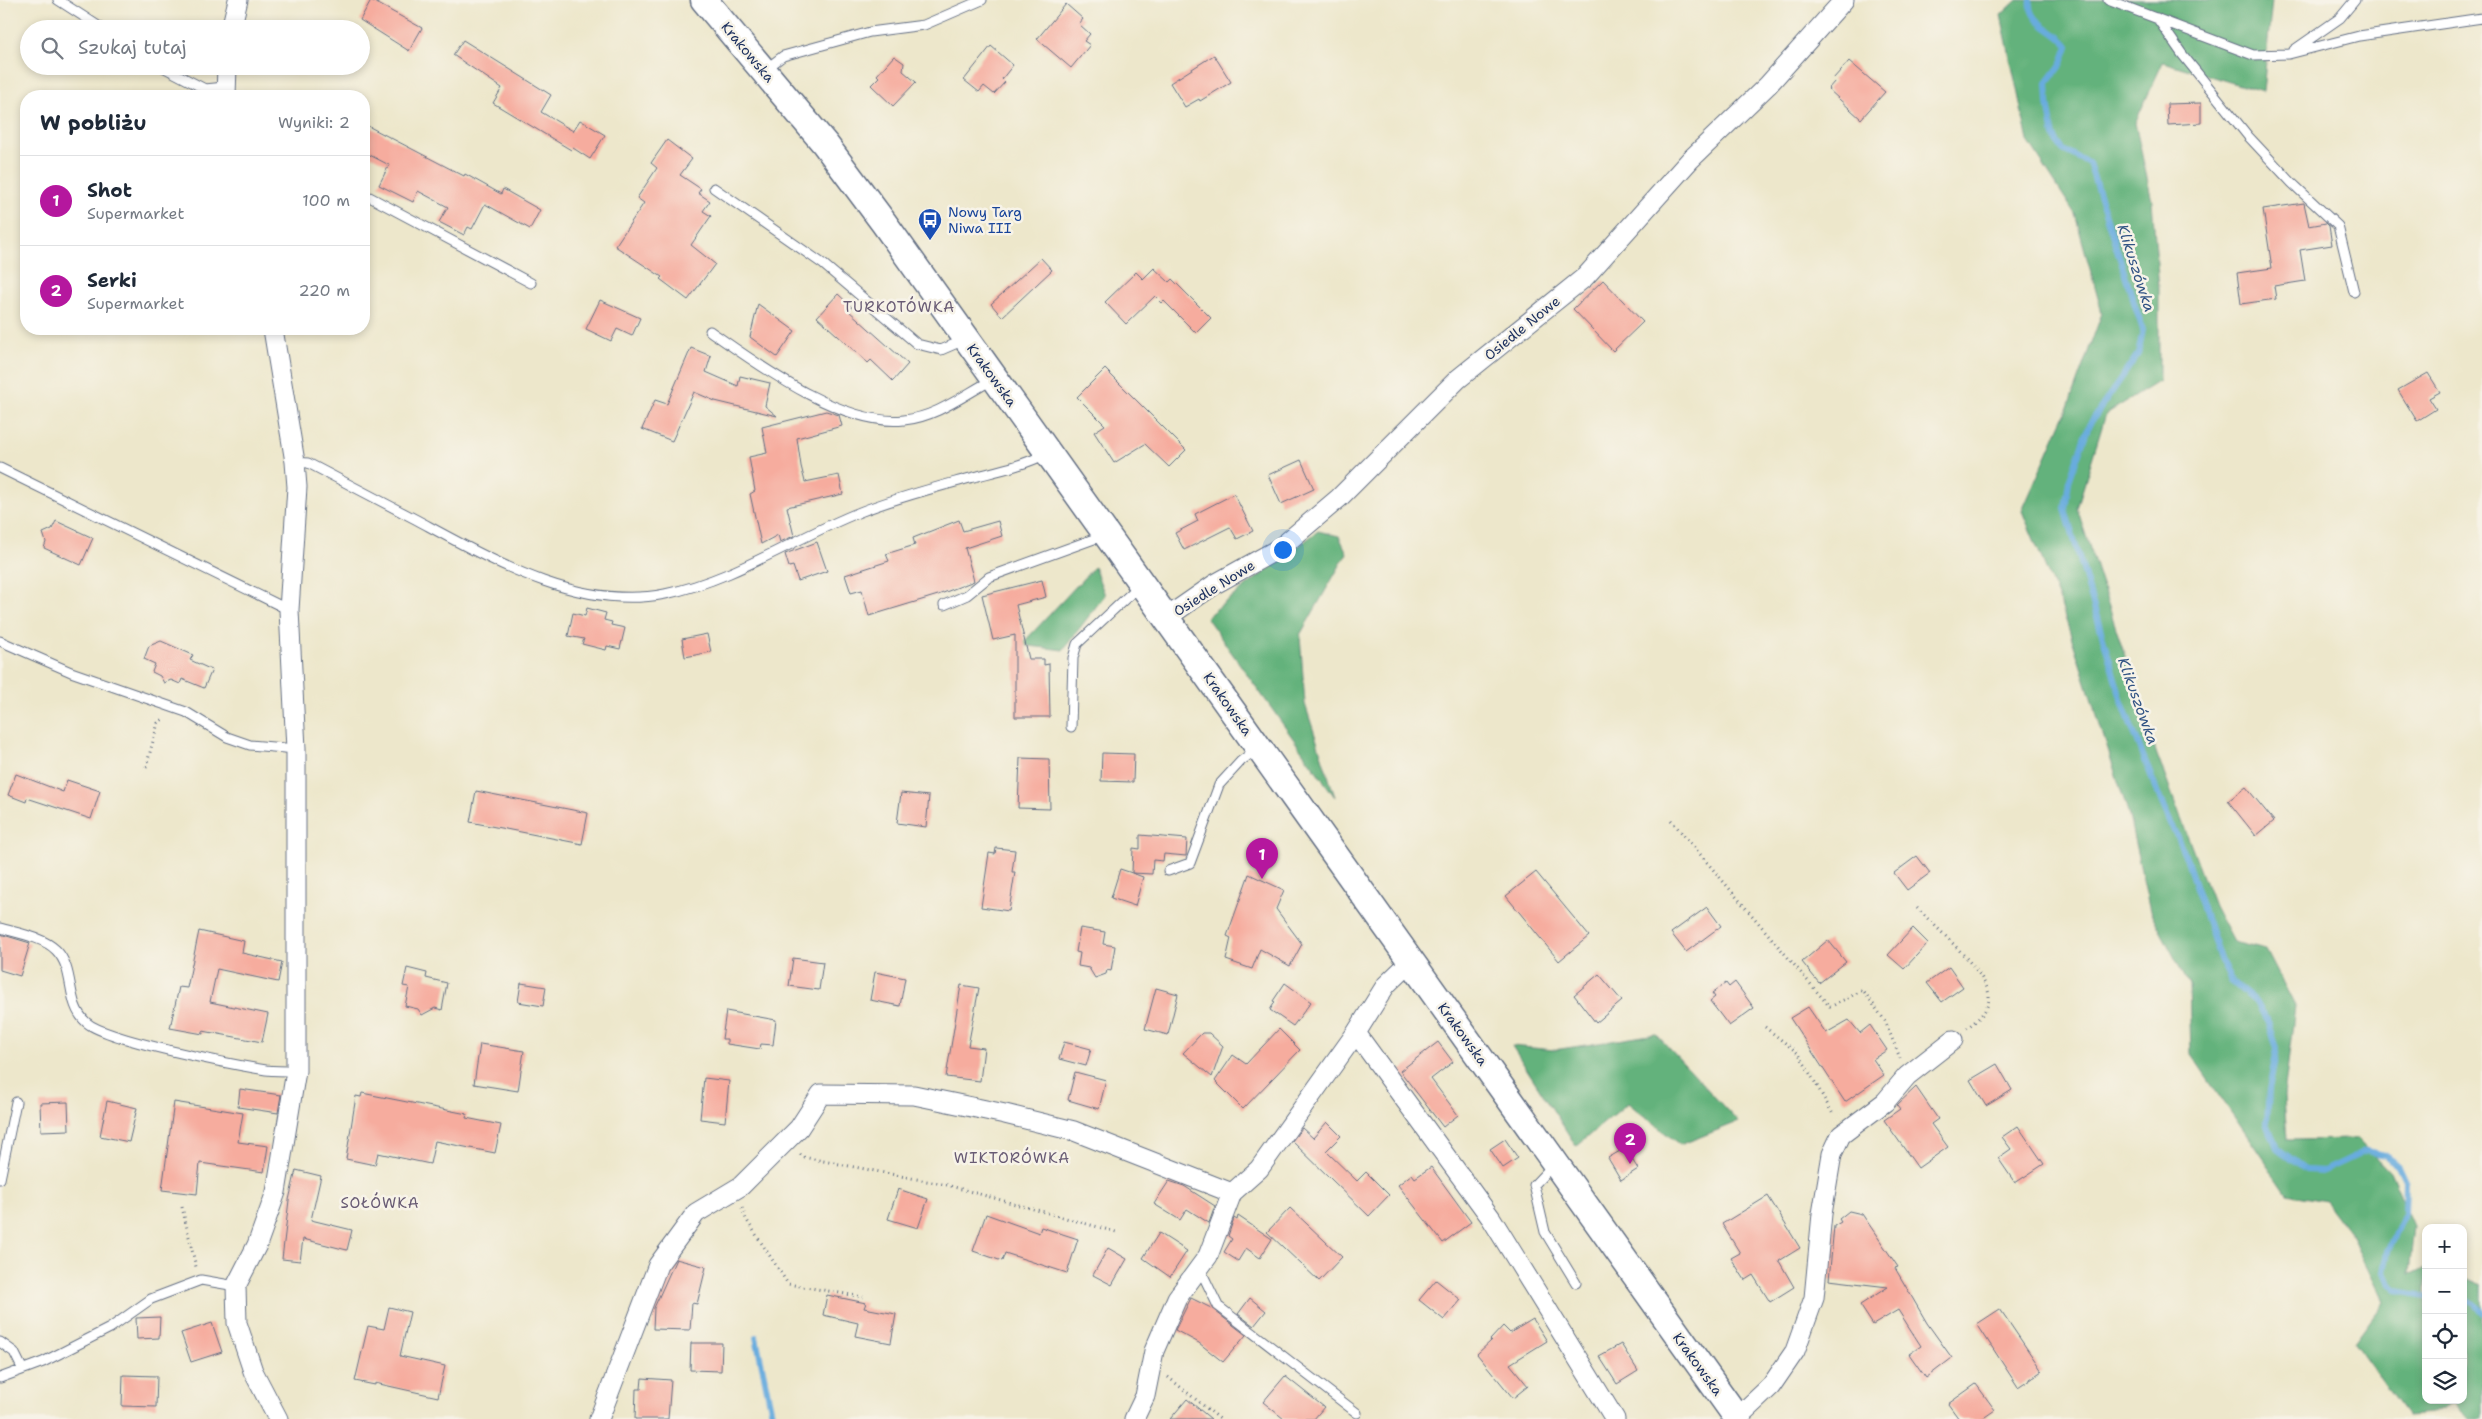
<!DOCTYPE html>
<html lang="pl">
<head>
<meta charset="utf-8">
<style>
  :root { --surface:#fff; --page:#f6f6f7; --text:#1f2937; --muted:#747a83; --line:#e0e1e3; --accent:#b5179e }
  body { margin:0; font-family:"Shantell Sans",sans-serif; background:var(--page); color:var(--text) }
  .controls { position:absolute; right:15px; bottom:15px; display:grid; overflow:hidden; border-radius:10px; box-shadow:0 2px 8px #0003 }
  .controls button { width:45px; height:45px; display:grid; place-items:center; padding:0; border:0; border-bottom:1px solid var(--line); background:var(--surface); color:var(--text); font:25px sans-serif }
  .you { position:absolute; left:1282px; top:549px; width:18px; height:18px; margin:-12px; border:4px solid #fff; border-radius:50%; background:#1a73e8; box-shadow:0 0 0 8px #1a73e833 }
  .badge { display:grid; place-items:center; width:32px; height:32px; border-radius:50%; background:var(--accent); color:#fff; font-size:16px; font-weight:700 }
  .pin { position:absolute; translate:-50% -41px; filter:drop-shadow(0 1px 2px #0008) }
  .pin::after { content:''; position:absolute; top:26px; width:18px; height:15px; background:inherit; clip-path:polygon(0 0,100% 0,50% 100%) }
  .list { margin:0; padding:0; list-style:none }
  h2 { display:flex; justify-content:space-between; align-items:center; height:65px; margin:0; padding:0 20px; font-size:21px }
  h2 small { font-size:16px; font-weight:400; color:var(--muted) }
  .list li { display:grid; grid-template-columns:32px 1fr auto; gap:15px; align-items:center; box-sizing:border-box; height:90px; padding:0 20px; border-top:1px solid var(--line) }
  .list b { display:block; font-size:19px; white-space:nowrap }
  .list p { margin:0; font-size:16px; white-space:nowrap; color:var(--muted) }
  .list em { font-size:16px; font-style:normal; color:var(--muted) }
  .icon { flex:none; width:28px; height:28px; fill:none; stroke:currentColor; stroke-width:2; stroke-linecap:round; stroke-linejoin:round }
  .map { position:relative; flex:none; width:2482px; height:1419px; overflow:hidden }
  .search { position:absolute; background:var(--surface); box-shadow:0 2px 8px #0003; left:20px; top:20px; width:350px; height:55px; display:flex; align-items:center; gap:12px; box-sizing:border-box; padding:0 18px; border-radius:28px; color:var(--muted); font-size:19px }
  .panel { position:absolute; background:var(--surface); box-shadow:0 2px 8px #0003; left:20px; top:90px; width:350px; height:245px; border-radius:20px }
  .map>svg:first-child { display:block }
  .forest { fill:#64b27c; stroke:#40706d }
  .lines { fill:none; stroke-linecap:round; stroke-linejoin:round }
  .stream { stroke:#68acde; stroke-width:6 }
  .building { fill:#f6ac9e }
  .lane-casing { stroke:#646f84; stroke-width:11 }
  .street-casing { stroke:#646f84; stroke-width:21 }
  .secondary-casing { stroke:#646f84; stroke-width:29 }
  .path { stroke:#646f84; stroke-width:3; stroke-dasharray:1 4; stroke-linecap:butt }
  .lane { stroke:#fff; stroke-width:9 }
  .street { stroke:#fff; stroke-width:19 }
  .secondary { stroke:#fff; stroke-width:26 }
  .labels { text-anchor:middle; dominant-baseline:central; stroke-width:5; stroke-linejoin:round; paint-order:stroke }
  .street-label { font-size:14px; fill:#1b2f5e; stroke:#f7f3e8 }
  .transit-label { font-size:14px; fill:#164399; stroke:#f7f3e8; text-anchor:start }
  .water-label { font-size:15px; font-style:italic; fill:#325484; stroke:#f7f3e8 }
  .neighbourhood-label { font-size:15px; letter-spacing:1px; fill:#685b74; stroke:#f7f3e8 }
</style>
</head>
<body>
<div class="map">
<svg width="2482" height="1419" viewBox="0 0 2482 1419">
  <rect width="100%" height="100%" fill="#f7f3e8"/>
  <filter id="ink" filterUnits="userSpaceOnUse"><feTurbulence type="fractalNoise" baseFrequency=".02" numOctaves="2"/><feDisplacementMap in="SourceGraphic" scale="10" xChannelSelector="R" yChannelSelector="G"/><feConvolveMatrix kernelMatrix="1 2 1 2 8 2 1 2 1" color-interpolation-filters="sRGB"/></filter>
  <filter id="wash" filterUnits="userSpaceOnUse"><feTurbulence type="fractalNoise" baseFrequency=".0096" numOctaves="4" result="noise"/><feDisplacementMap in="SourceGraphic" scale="20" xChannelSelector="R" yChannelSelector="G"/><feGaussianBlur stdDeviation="1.12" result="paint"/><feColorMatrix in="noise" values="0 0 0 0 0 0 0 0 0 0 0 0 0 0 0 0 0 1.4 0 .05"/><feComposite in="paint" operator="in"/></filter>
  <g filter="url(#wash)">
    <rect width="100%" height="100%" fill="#ede7cb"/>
    <path class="forest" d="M2017,0H2272L2263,92L2163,62L2135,123L2152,201L2159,289V381L2106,414L2077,508L2157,755L2214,906L2233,942L2266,950L2295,1006L2284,1096L2287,1140L2358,1139L2390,1172L2414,1227L2409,1273L2426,1269V1400H2463V1277L2482,1285V1419H2470L2455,1402L2432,1414L2407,1416L2354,1343L2384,1302L2352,1237L2325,1201L2287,1194L2191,1054L2189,985L2150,911L2128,812L2060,602L2022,511L2068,407L2102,313L2075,214L2028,141L2001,15Z
      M1318,531L1339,536L1347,553L1300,635L1305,704L1335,797L1206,617Z
      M1094,567L1105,595L1063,650L1021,645Z
      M1656,1034L1738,1122L1680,1145L1628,1103L1576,1146L1512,1046L1554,1050Z"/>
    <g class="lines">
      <path class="stream" d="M2031,0C2027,24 2058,30 2068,46L2062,63L2047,83L2048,103L2054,137L2063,150L2089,163L2143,330L2138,354L2089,425L2069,481L2065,509L2122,702L2161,801L2185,855L2220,959L2231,981L2258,1004L2269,1025L2277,1048L2269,1090L2267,1122L2277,1148L2306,1170L2324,1171L2366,1151L2385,1155L2398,1166L2406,1183L2405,1214L2388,1251L2384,1272L2389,1284L2396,1291L2426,1296
        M2463,1300L2473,1303L2482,1312
        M756,1337L773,1419"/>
    </g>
    <g id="blocks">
      <path class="building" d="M371,0L422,28L409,51L360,20Z
        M1066,4L1083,19L1079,24L1090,34L1084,41L1090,45L1071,68L1037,39Z
        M463,40L551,95L541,112L573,131L580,120L605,135L590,159L573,148L571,150L493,103L502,88L453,55Z
        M991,46L1013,65L1002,79L1005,82L994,94L984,86L979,92L964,80Z
        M1214,55L1231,82L1200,101L1199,99L1185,107L1170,83Z
        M894,56L904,63L903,71L916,82L893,106L871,85L879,77L877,75Z
        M1849,61L1885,92L1861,119L1828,89L1835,81L1833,79Z
        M2201,103V123L2168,125L2167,104Z
        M364,124L464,176L465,174L501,194L503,189L540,210L530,229L485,204L472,229L468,227L464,235L439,222L448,207L418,191L413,202L379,185L389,165L364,152Z
        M667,140L692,159L680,175L701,189L698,193L710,201L703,211L711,216L691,245L715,264L688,300L660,279L662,277L615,246L644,203L637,198L657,168L651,163Z
        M2304,203L2309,226L2326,223L2329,226L2332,245L2300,250L2305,281L2274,286L2276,299L2241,304L2237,273L2272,268L2263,209Z
        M1041,258L1052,270L1002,317L991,304Z
        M1154,268L1169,282L1172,279L1211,318L1196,333L1164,301L1162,303L1155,296L1126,324L1105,302L1136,272L1143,279Z
        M1603,280L1643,322L1613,351L1573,309Z
        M838,294L852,307L849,311L908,364L893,381L871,360L868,363L817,317Z
        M600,300L640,318L632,336L617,329L611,341L586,329Z
        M758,304L795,331L777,357L750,337Z
        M691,348L711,356L706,372L738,386L740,376L770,383L765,406L777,416L715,401L694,392L672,441L642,429L655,400L667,404Z
        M1105,369L1186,450L1169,467L1145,444L1114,463L1094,432L1105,425L1077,397Z
        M2428,373L2440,392L2429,398L2436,409L2417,421L2398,390Z
        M826,411L839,415L842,426L797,438L801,466L805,482L839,475L843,494L787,507L794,536L780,542L778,535L761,544L750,494L755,491L749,457L767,453L762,427Z
        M1301,460L1314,489L1281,504L1268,475Z
        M1234,494L1253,531L1237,539L1230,527L1184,550L1175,533L1198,521L1195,514Z
        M959,520L963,531L998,521L1002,536L965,548L974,581L938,595L869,616L862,590L851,593L845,575L889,561L886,554L915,545L913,538Z
        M56,521L93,538L81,565L44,548L46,542L43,533L52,529Z
        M817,542L827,571L798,581L793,566L789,567L785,554Z
        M1042,580L1046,597L1016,605L1029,659H1044V665L1049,664L1050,717H1015V635L993,640L982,595Z
        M587,608L606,613L604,620L612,622L611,625L625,628L620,649L607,646L606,650L582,644L584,639L568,636L573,613L585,616Z
        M707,634L711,652L685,657L682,639Z
        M161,641L193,655L190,660L212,670L204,688L182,679L180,684L171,680L164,683L160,676L152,672L155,664L144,659L149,646Z
        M1102,753L1134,754L1133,782L1101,781Z
        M1020,758L1049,759L1050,809L1018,808Z
        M16,774L63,792L67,780L100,791L91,819L27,798L26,802L8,795Z
        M2246,787L2274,821L2256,836L2228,801Z
        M476,791L588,813L582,844L470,822Z
        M901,793L929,796L926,827L897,823Z
        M1140,835L1187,839L1186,856L1164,854L1163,861L1153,860L1152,874L1132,873L1143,877L1135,906L1111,898L1120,869L1132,873L1133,848L1140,849Z
        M996,848L1015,850L1012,872H1015L1009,911L981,907L989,853L995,854Z
        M1917,856L1930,873L1907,890L1894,873Z
        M1536,872L1589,936L1559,961L1506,896Z
        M1249,874L1284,890L1276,909L1302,944L1290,966L1260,949L1252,969L1226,960L1231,938L1227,936Z
        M1707,907L1721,926L1686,952L1671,933Z
        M1080,928L1105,932L1103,944L1115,946L1111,971L1107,970L1106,974L1095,978L1089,968L1078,966L1080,953L1076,952Z
        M1913,928L1928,943L1904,969L1888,955Z
        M199,931L244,941L242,953L282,962L278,982L217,969L210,1002L268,1014L262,1042L203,1031V1034L170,1028L179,987L187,988Z
        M0,934L30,943L20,976L0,970Z
        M1828,940L1846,962L1819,983L1802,962Z
        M793,958L823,962L819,990L789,986Z
        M1949,967L1963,987L1942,1002L1927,983Z
        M407,968L427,973L426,978L447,983L442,1010L435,1008L422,1015L418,1009L405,1006L409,987L403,986Z
        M875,972L905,978L900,1006L870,1000Z
        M1599,974L1622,1001L1596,1023L1574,995Z
        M1735,982L1754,1008L1729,1026L1710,1001L1715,997L1712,993L1726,983L1729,987Z
        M521,983L546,987L543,1006L518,1002Z
        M1285,983L1311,1002L1293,1026L1270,1010L1275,1002L1273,1001Z
        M961,985L979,988L968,1046L984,1048L980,1081L946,1077Z
        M1156,988L1178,994L1168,1035L1145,1029Z
        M1808,1007L1826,1033L1849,1020L1860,1033L1870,1025L1887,1050L1873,1059L1884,1075L1845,1102L1790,1018Z
        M726,1011L776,1020L773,1045L761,1044L760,1049L727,1044V1039H722Z
        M1279,1029L1300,1050L1243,1109L1215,1081L1233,1055L1246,1064Z
        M1202,1033H1209L1223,1046L1212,1077L1183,1053Z
        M1064,1042L1091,1049L1086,1066L1059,1059Z
        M1438,1042L1453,1062L1431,1079L1458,1115L1443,1127L1400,1071Z
        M480,1044L524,1051L518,1091L474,1084Z
        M1997,1064L2012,1090L1986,1106L1970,1080Z
        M1075,1072L1106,1080L1099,1109L1068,1100Z
        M704,1078L729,1081L725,1122L700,1119Z
        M1916,1087L1938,1119L1931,1124L1948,1147L1918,1168L1884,1120L1900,1109L1897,1105Z
        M240,1089L281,1095L278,1113L238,1107Z
        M362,1093L467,1114L466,1118L501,1125L495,1153L435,1141L430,1164L378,1153L375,1165L346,1159L356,1096L361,1097Z
        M107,1101L137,1108L129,1142L100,1136Z
        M68,1102L69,1130L41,1131L40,1103Z
        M174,1102L243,1113L238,1142L268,1146L264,1172L200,1163L197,1194L162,1190Z
        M1327,1122L1341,1136L1326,1151L1357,1181L1366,1172L1389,1195L1369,1216L1292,1141L1302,1128L1313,1138Z
        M2018,1126L2044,1164L2015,1183L1998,1158L2011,1149L2002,1137Z
        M1505,1139L1518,1158L1503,1168L1490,1149Z
        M1625,1148L1638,1169L1621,1180L1608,1158Z
        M1431,1167L1471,1222L1443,1243L1398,1185L1412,1174L1415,1178Z
        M296,1170L321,1176L311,1220L352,1230L347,1250L303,1239L300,1261L282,1259L289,1200Z
        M1169,1181L1184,1186L1215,1206L1209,1223L1187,1209L1180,1220L1154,1204Z
        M898,1189L928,1199L918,1228L888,1219Z
        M1768,1196L1800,1248L1779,1261L1794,1287L1770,1302L1753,1275L1745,1280L1731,1258L1740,1253L1722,1224Z
        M1290,1208L1342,1257L1319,1281L1267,1232Z
        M1849,1211L1862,1214L1898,1267L1895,1268L1927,1323L1952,1358L1926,1378L1909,1354L1921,1346L1898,1310L1873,1325L1860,1305L1888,1287L1829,1280L1834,1226L1841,1222L1839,1219Z
        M986,1214L1039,1233L1041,1227L1078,1239L1067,1273L1005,1253L1002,1261L973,1251Z
        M1238,1216L1272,1239L1260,1258L1246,1248L1238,1261L1224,1252L1232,1239L1228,1236L1234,1218L1237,1220Z
        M1159,1233L1187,1251L1170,1277L1143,1258Z
        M1108,1248L1127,1259L1112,1285L1093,1275Z
        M676,1259L706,1267L697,1304L692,1303L690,1330L653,1329L654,1308Z
        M1436,1280L1461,1300L1444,1320L1419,1300Z
        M827,1295L866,1303L864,1308L896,1314L891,1343L855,1336L858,1323L823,1315Z
        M1191,1298L1211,1308L1246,1335L1223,1362L1199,1343L1175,1330Z
        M1250,1298L1266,1311L1254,1326L1238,1314Z
        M389,1307L410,1312L400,1356L445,1366L438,1397L375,1383V1385L355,1381L368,1326L384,1329Z
        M2000,1309L2042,1371L2018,1387L1977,1324Z
        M160,1317L159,1338L137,1339L136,1318Z
        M1533,1319L1547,1341L1510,1364L1528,1386L1513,1398L1477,1354L1491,1341L1490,1340L1503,1326L1510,1333Z
        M212,1323L222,1352L191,1362L181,1333Z
        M691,1343H722L721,1371L690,1370Z
        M1621,1344L1638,1371L1617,1384L1599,1356Z
        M123,1375L157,1376L156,1407L122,1406Z
        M1285,1376L1324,1407L1314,1419H1284L1263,1402Z
        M642,1378L671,1380L668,1419H635L636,1389H641Z
        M1976,1384L1995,1410L1982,1419H1959L1948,1404Z
        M1187,1399L1211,1419H1170Z"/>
    </g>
  </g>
  <g filter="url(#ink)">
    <use href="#blocks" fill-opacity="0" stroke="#646f84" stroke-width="1"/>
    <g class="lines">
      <g class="lane-casing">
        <path id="lane" d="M58,0L103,29
          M2108,0L2253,55L2289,54L2359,36L2482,18
          M2157,18L2182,54L2248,136L2292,183L2338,226L2354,292
          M2294,50L2340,18L2355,0
          M161,66L205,89L225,87
          M766,69L783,56L870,32L924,25L982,0
          M714,188L823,264L917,344L941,350L964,340
          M364,194L531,283
          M710,331C759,365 842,427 904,420C937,417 965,394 994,379
          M295,462L308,463C344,482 381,501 417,520C491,560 578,611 665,594C734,580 794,538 860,512C895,498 934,488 970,478C996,471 1022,466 1046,454
          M0,468L289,610
          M944,605L967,595L989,577L1105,535
          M0,641L71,672L186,712L227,737L250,745L296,749
          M1071,727L1073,658L1077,644L1140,585
          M1168,871L1190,863L1219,785L1241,761L1258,748
          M0,928C17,933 43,937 56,950C76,970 65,1003 86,1022C105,1040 235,1065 266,1070C276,1071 286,1071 296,1071
          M1554,1164L1534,1185L1545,1232L1576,1283
          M0,1179L16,1102
          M1200,1269L1218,1306L1357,1413
          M0,1342L14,1352L22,1368
          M0,1378L43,1362L110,1328L151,1299L201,1280L236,1286"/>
      </g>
      <g class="street-casing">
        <path id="street" d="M231,29L238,0
          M226,96L227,66
          M273,329L295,462L297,487L289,610L296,749V1071L276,1192L257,1245L236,1286L237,1323L253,1371L278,1419
          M1166,618L1215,584L1280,548L1339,498L1458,379L1585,277L1690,160L1768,85L1844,0
          M1356,1033L1491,1218L1615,1419
          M1737,1418L1771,1386L1795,1351L1814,1298L1822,1214L1832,1154L1841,1135L1885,1102L1907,1076L1953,1040
          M599,1419L658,1265L696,1213L741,1186L799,1128L821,1094L914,1095L1005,1114L1074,1131L1232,1193L1259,1169L1356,1033L1386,985L1411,961
          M1134,1419L1145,1396L1154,1351L1177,1298L1208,1256L1232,1193"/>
      </g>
      <g class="secondary-casing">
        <path id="secondary" d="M704,0L825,144L884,223L1738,1419"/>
      </g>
      <path class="path" d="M146,767L158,723L163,719
        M1671,820L1830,1007L1863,990L1885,1021L1900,1058
        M1917,908C1933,925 1991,975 1989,998C1988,1012 1977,1020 1967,1028
        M1765,1027L1799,1054L1834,1116
        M800,1154L803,1157L947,1185L1116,1232
        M182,1207L196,1267
        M742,1208L746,1219L788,1284L863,1297
        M1168,1377L1220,1419"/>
      <use href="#lane" class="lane"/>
      <use href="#street" class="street"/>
      <use href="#secondary" class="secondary"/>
    </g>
  </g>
  <defs>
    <g id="bus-pin" transform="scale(1.25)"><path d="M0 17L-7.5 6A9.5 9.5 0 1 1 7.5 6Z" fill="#1a4fb4" stroke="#f7f3e8"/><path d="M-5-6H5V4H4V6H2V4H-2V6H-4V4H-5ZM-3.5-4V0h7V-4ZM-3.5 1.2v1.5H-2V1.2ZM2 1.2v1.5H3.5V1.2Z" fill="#fff"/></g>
  </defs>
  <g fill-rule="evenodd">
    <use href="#bus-pin" x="930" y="220"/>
  </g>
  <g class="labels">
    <g class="street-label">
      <text transform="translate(748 52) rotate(50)">Krakowska</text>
      <text transform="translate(1522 328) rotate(-39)">Osiedle Nowe</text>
      <text transform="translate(992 375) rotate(54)">Krakowska</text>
      <text transform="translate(1214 588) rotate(-32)">Osiedle Nowe</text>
      <text transform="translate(1228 704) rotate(55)">Krakowska</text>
      <text transform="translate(1463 1034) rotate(54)">Krakowska</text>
      <text transform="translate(1698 1364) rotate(54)">Krakowska</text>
    </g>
    <g class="transit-label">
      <text x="948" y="212">Nowy Targ<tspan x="948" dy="16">Niwa III</tspan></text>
    </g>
    <g class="water-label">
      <text transform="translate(2136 268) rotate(72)">Klikuszówka</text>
      <text transform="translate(2138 701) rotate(70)">Klikuszówka</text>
    </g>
    <g class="neighbourhood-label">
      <text x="899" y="307">TURKOTÓWKA</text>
      <text x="1012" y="1158">WIKTORÓWKA</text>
      <text x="380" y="1203">SOŁÓWKA</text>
    </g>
  </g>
</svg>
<div class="controls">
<button>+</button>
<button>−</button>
<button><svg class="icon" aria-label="locate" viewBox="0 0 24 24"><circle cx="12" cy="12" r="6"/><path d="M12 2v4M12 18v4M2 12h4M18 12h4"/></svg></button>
<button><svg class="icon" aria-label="layers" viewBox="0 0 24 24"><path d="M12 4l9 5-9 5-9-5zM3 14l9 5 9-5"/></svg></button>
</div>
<div class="you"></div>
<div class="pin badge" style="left:1262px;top:879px">1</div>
<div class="pin badge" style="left:1630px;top:1164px">2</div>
<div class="search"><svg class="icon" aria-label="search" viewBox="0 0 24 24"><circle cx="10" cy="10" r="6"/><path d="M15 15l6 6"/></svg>Szukaj tutaj</div>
<section class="panel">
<h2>W pobliżu<small>Wyniki: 2</small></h2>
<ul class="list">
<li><span class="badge">1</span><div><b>Shot</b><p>Supermarket</p></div><em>100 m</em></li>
<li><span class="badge">2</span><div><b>Serki</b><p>Supermarket</p></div><em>220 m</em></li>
</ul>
</section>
</div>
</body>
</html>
